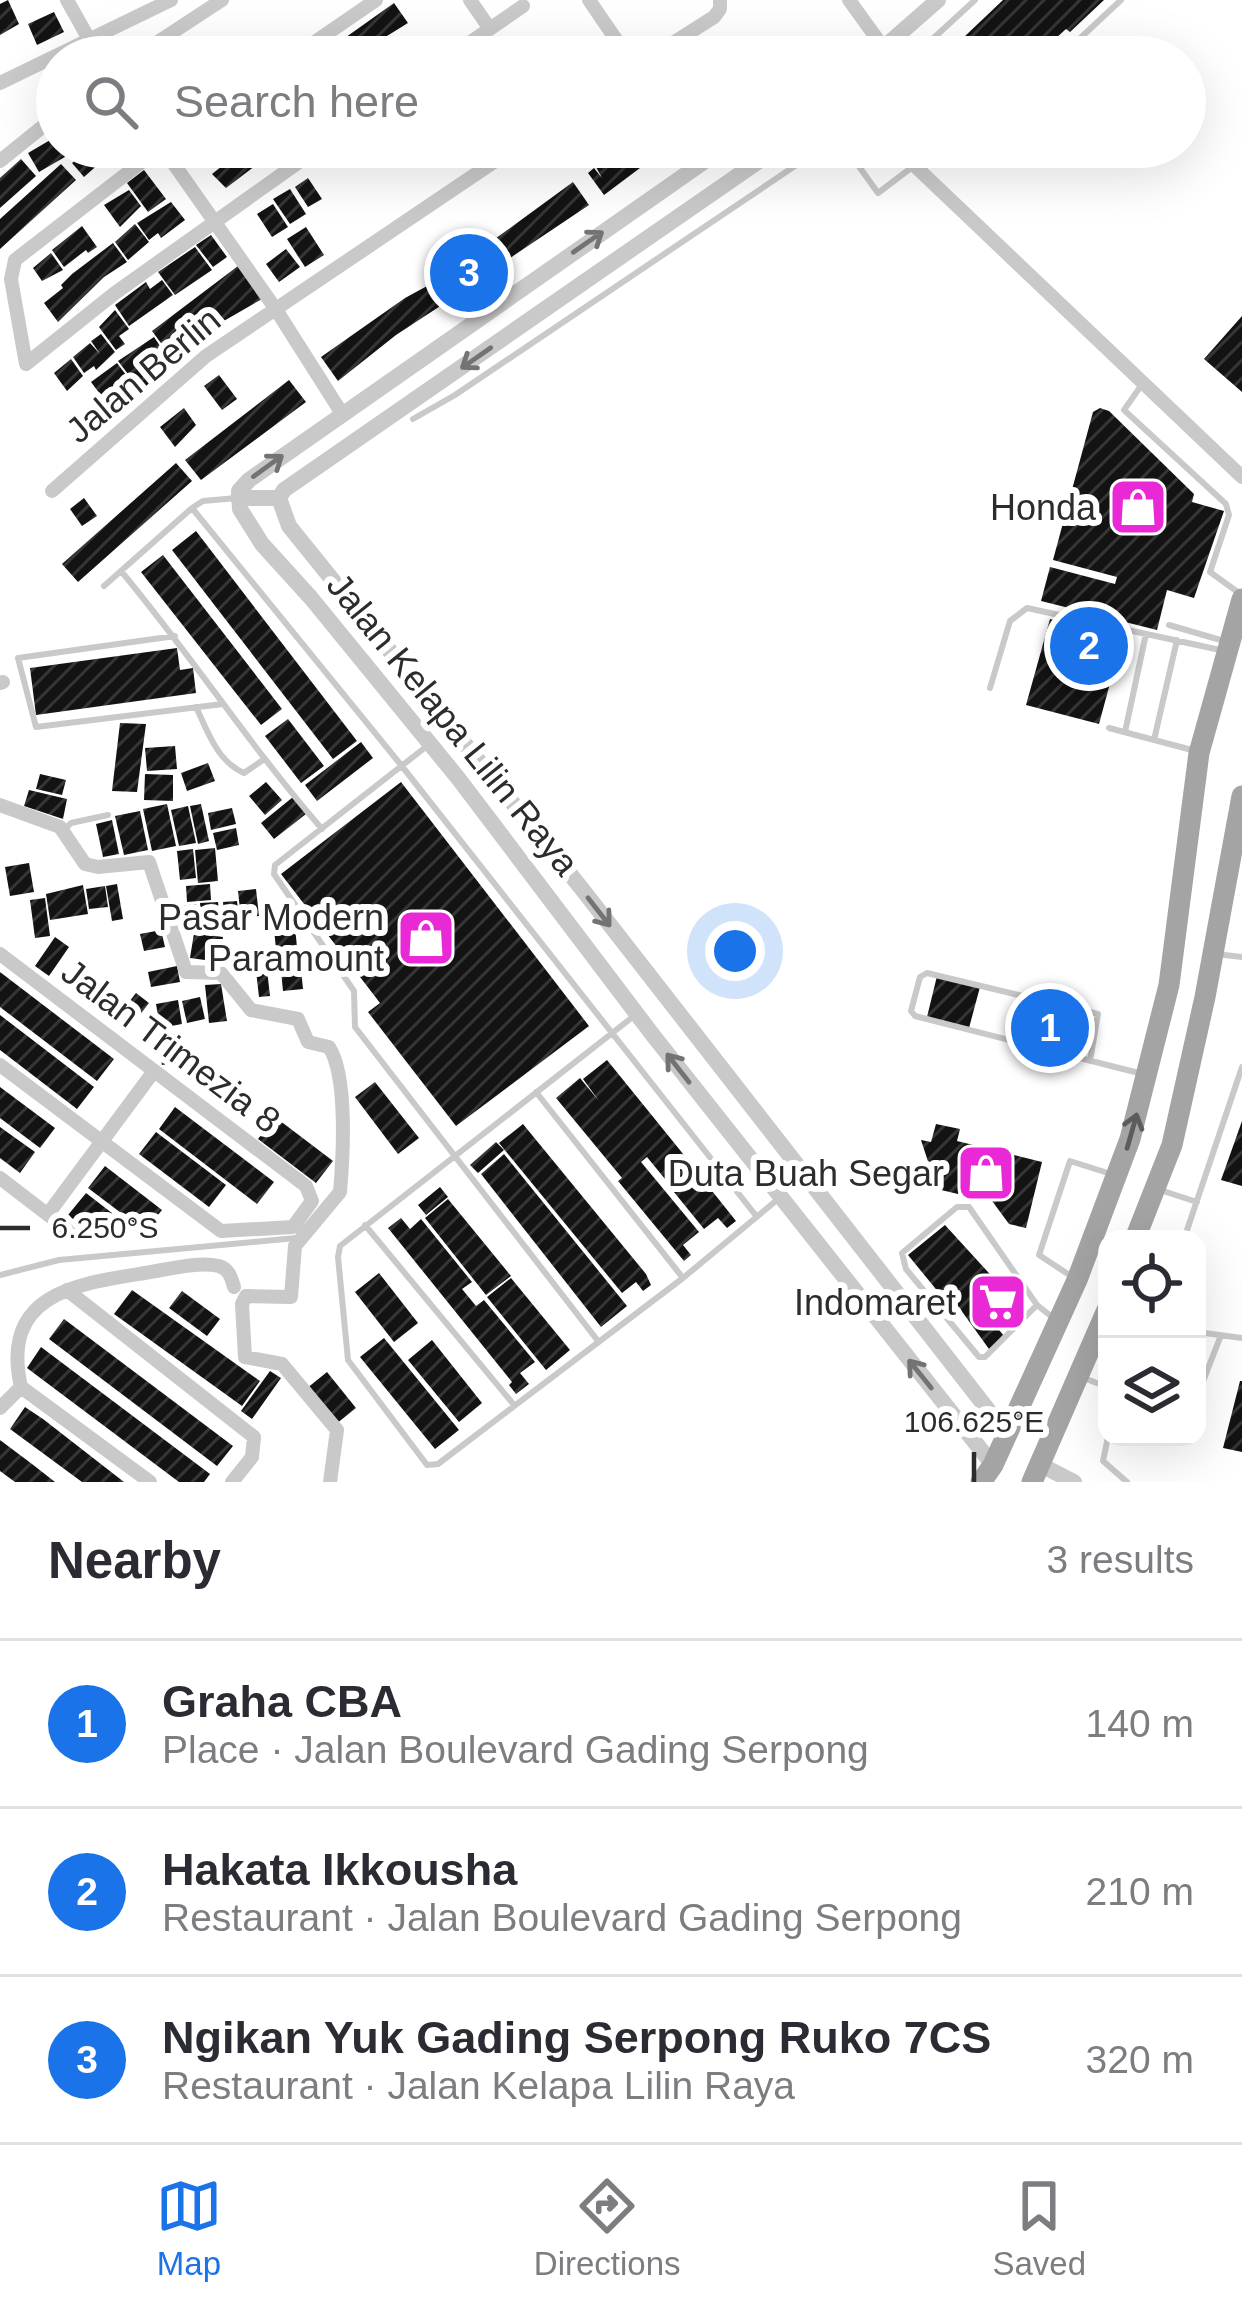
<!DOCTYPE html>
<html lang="en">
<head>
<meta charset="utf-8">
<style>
  :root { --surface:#fff; --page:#f2f2f3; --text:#2b2b33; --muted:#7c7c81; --line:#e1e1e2; --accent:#1a73e8 }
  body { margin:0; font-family:Arial,sans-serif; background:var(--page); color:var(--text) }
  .controls { position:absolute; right:36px; bottom:36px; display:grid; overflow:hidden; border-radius:24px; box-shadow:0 12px 48px #0002 }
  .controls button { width:108px; height:108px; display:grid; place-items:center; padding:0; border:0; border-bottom:3px solid var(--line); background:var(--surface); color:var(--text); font:60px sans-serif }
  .you { position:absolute; left:735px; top:951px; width:42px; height:42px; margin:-30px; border:9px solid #fff; border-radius:50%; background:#1a73e8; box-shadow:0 0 0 18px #1a73e833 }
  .badge { display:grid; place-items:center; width:78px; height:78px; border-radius:50%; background:var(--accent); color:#fff; font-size:39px; font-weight:700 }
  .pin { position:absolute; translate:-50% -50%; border:6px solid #fff; box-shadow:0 3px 12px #0006 }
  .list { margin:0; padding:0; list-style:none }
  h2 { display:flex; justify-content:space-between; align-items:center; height:156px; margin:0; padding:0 48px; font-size:51px }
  h2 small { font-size:39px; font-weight:400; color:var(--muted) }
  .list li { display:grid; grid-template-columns:78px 1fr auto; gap:36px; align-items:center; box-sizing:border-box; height:168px; padding:0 48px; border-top:3px solid var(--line) }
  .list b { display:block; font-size:45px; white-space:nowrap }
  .list p { margin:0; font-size:39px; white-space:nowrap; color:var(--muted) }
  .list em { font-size:39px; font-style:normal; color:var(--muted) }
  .icon { flex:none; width:66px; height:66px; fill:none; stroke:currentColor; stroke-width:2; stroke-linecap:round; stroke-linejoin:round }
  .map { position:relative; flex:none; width:1242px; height:1482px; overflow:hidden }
  .search { position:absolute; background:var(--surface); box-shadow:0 12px 48px #0002; left:36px; right:36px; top:36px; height:132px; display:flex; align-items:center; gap:30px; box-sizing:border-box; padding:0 42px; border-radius:66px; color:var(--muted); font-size:45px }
  .sheet { height:660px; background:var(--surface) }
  nav { display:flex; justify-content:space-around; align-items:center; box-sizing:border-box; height:168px; border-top:3px solid var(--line); background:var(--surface); font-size:33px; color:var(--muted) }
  nav a { display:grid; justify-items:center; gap:6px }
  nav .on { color:var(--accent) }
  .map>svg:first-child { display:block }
  .building { fill:url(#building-hatch) }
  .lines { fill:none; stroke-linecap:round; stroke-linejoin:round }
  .service { stroke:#c9c9c9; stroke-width:6 }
  .minor { stroke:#c9c9c9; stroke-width:14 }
  .tertiary { stroke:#c9c9c9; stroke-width:16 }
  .primary { stroke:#a4a4a4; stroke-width:21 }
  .oneway { stroke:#737373 }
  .oneway2 { stroke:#5c5c5c }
  .ticks { fill:none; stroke:#2c2c2c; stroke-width:4.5 }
  .labels { text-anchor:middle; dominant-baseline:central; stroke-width:12; stroke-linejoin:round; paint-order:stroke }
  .street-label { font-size:36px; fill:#2c2c2c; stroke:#fff }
  .poi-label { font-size:36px; fill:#2c2c2c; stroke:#fff; text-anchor:end }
  .ticks-label { font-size:30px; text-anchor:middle; fill:#2c2c2c; stroke:#fff; stroke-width:12; stroke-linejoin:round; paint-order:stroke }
</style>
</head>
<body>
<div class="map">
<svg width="1242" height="1482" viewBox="0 0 1242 1482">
  <defs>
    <pattern id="building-hatch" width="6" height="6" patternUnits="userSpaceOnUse" patternTransform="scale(3)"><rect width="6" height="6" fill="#131313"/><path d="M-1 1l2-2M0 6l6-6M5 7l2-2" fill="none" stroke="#363636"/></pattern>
  </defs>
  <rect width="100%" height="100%" fill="#fff"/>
  <path class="building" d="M8,0L19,24L0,35V4Z
    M1003,0H1104L1070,32L1066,29L1055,39L1059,42L1043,57H943Z
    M394,3L408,23L353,57H318Z
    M54,12L64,32L37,45L28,24Z
    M412,38L426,57H383L388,53Z
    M57,136V147H82L39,172L28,153Z
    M90,147L102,161L84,177L72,163Z
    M246,147H280L226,188L212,174Z
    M625,147H668L604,195L588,173L594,168L602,178L596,167Z
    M21,159L36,176L0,208V178Z
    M61,164L76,180L0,249V219Z
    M144,170L166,199L148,212L127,183Z
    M308,178L322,199L308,207L295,187Z
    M573,182L589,205L513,256L465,294L454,297L396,335L338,381L321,357L405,298L440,279Z
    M290,189L306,214L290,224L273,199Z
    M129,190L141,206L120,227L104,205Z
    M171,202L185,220L161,238L158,233L149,240L137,223Z
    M273,204L288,227L272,237L257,214Z
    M135,224L149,242L128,260L115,242Z
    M82,226L97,247L88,253L86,250L64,267L52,250Z
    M306,227L324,255L305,267L287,239Z
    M211,235L227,257L213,267L196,245Z
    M113,243L127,262L104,277L58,322L44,303L63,288L61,285L72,274Z
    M195,247L212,270L175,295L158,272Z
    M286,249L300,267L279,282L266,264Z
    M51,253L63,270L42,281L33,268Z
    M238,266L262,299L222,322L220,319L181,347L183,350L172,358L152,331Z
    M162,280L173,295L129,326L115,305L146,282L150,289Z
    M115,310L129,329L119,336L125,344L116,350L99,327Z
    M1242,316V392L1204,359Z
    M101,334L115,352L96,370L94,366L84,373L73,357L90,343L100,354L91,341Z
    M154,337L171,362L141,391L118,361Z
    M71,359L83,376L67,391L54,373Z
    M117,363L136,388L111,409L91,382Z
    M219,375L237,399L222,410L204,386Z
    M289,380L306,402L201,480L185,460Z
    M184,408L196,425L175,447L160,427Z
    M1100,408L1109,411L1194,494L1192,502L1224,511L1194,598L1167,590L1157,630L1041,601L1050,567L1115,584L1117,577L1053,560L1093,412Z
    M176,463L192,481L78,582L62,564Z
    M84,498L97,516L82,526L70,509Z
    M196,531L357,741L333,759L172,550Z
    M163,555L282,709L261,725L141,572Z
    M1050,619L1122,639L1099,724L1026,705Z
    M177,648L180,670L193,668L196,693L36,715L30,668Z
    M288,719L324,766L301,783L265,736Z
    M120,723L146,724L137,792L112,791Z
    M361,742L373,758L317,801L305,785Z
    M175,746L177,769L147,771L145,748Z
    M208,763L215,781L187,791L181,773Z
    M40,774L66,780L62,795L36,789Z
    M145,774L173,775V801L144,800Z
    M266,782L282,800L265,815L249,796Z
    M401,782L589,1026L456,1126L368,1012L380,1003L281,874Z
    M29,790L67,799L63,819L24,806Z
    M293,797L306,814L274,839L261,823Z
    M167,804L176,846L152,851L143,809Z
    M201,804L209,841L198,844L190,806Z
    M188,806L196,843L179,846L171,810Z
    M232,808L236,824L211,830L208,813Z
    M140,811L148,850L124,855L115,816Z
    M112,820L119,854L103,857L96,824Z
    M236,828L239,845L217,850L213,833Z
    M215,848L218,881L198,883L195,850Z
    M193,849L196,878L180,880L177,851Z
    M29,863L34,892L10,896L5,867Z
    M117,884L123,919L112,921L106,886Z
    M210,884L211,900L187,902L186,886Z
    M83,885L88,914L50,920L46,894Z
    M105,886L108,907L89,909L86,889Z
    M256,889L259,916L241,918L238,891Z
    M45,898L50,936L35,938L30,900Z
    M237,901L240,928L226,929L223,902Z
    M218,902L221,929L202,931L200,903Z
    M196,904L198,929L183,930L180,906Z
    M295,927L297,947L276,949L274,929Z
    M161,930L165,947L144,951L140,934Z
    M194,933L223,937L220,962L190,958Z
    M55,937L69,947L49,976L35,966Z
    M301,950L302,964L277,967L276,952Z
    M266,961L270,996L259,997L255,962Z
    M177,966L180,982L151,987L148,972Z
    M301,969L303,989L283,991L281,971Z
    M0,972L114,1059L97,1081L0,1007Z
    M937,976L980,987L969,1028L927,1017Z
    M221,984L227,1021L209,1023L205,985Z
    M136,993L149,1003L128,1030L115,1020Z
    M200,997L205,1019L187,1023L182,1001Z
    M178,1000L182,1024L160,1028L156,1004Z
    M1022,1003L1087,1020L1079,1053L1013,1037Z
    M0,1015L94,1087L77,1109L0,1050Z
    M176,1032L182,1061L162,1065L156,1036Z
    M607,1060L688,1160L665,1179L647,1157L641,1162L699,1232L683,1245L691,1255L684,1261L618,1181L622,1178L556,1098L580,1078L599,1101L583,1079Z
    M375,1082L419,1138L398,1154L355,1097Z
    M0,1087L55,1128L40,1148L0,1118Z
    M175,1107L274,1182L257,1204L159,1129Z
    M275,1117L333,1161L316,1183L258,1139Z
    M1242,1121V1186L1221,1180Z
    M523,1124L646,1274L651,1285L643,1291L636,1282L622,1293L499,1143Z
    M936,1124L960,1129L957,1141L1042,1162L1026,1228L1009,1224L984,1190L961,1184L958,1194L937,1189L921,1140L931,1142Z
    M0,1127L35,1152L20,1173L0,1158Z
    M156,1132L226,1185L209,1207L139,1154Z
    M496,1142L504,1150L478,1173L470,1165Z
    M504,1154L627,1306L601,1327L481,1174Z
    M689,1162L736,1221L727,1228L718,1218L704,1229L665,1181Z
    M105,1166L162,1210L145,1231L88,1188Z
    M440,1187L448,1197L426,1215L418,1205Z
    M86,1193L121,1220L103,1243L68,1215Z
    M448,1199L511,1276L486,1295L425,1218Z
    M401,1218L410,1229L421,1219L472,1282L462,1289L476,1306L484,1300L535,1362L520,1373L529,1384L516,1394L509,1385L512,1382L388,1228Z
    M945,1225L1019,1306L995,1325L1004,1336L989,1349L958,1306L953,1310L908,1255Z
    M379,1273L418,1323L394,1342L355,1292Z
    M511,1278L570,1350L546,1370L487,1297Z
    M132,1290L260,1381L242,1406L114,1314Z
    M182,1291L220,1319L207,1336L169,1308Z
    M64,1319L233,1446L217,1466L49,1339Z
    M384,1338L459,1430L435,1449L360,1357Z
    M432,1340L482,1403L459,1422L408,1360Z
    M41,1347L210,1474L204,1482H179L27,1368Z
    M270,1371L281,1378L252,1419L241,1411Z
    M327,1372L356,1408L336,1424L306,1389Z
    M1240,1381H1242V1452L1223,1448Z
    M25,1407L43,1419L124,1482H82L10,1429Z
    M0,1440L32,1464L55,1482H15L0,1471Z"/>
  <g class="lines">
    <path class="service" d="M913,57L975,0
      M1060,57L1121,0
      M845,147L878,193L911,168
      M931,147L946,162L964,147
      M1143,383L1124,410L1226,504L1229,515L1210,572L1239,593
      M413,419L455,395L823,147
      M192,508L401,765L757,1217
      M121,571C191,655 250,746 322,829
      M104,586L192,508L203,501L237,498
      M1169,625L1224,641
      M175,636L18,658L36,727L223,704
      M990,688L1010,621L1027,608L1220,650
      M196,707C208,732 217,761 244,773L263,760
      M1109,728L1192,750
      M1125,732L1146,634
      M1154,740L1177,640
      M427,746L275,865L274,874L354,991L355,1027L598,1341
      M64,830L71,823L108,815
      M1216,954L1242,957
      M634,1016L340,1246L338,1257L348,1360L427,1465L438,1464L683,1278L777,1200
      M1090,1061L1098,1014L927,973L920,977L911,1011L915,1016L1115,1067L1139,1073
      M536,1092L683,1278
      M1160,1190L1197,1202
      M365,1225L514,1405
      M1184,1239L1242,1067
      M0,1275L59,1260L296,1238
      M1074,1278L1039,1255L1070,1161L1111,1174
      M1037,1305L985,1357H979L906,1269L902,1253L957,1207H969L1037,1305L1052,1317
      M1197,1332L1242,1338
      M1084,1378L1107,1387
      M1197,1397L1221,1335
      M1108,1437L1103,1461L1127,1482"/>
    <path class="minor" d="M67,0L99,57
      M470,0L490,29
      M589,0L628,57
      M849,0L883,47
      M135,57L222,0
      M293,57L376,0
      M449,57L523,6
      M651,57L714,17L720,9V0
      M0,83L171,0
      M161,147L15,260L11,279L26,364L115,293L320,147
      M162,147L275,308L341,412
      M895,147L1242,477
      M0,161L57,115
      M52,491L206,356L516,147
      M0,683L3,682
      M0,805L60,827L85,864L98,867L149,862L186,972L221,973L251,1010L298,1019L308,1042L329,1047C348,1076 343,1158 340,1192L295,1246L291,1297L246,1296L242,1304L245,1357L282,1364L337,1430L330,1482
      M0,954L306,1186L312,1201L293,1227L221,1231L0,1065
      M0,1178L73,1234
      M48,1214L154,1071
      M67,1290L254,1437L252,1457L232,1482
      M21,1387L150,1482
      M0,1408L21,1387C0,1294 75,1284 145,1273C167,1270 196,1261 219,1266C229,1269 231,1277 234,1287"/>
    <path class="tertiary" d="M873,57L938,0
      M725,147L249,480L239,491L240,509L262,544L311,598L458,778L652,1034L993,1465
      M779,147L284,490L279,498L289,526L582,889L1006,1433
      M238,498H279
      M1041,1465L1074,1482"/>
    <path class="primary" d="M1135,1239L1172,1145L1205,997L1242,796
      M981,1482L993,1465L1077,1280L1130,1139L1169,985L1199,753L1242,599
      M1032,1482L1107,1310"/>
  </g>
  <defs><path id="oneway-shaft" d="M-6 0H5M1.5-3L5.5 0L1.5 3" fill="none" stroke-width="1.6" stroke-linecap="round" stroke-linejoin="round" transform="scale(3)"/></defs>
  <g class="oneway">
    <use href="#oneway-shaft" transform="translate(588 242) rotate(-35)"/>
    <use href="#oneway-shaft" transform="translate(476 358) rotate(145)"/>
    <use href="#oneway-shaft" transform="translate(268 466) rotate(-36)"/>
    <use href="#oneway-shaft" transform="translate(599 912) rotate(52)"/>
    <use href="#oneway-shaft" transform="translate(678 1068) rotate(-128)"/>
    <use href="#oneway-shaft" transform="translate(920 1374) rotate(-129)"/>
  </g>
  <use class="oneway2" href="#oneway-shaft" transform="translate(1132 1131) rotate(-74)"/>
  <path class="ticks" d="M0,1228H30M974,1452V1482"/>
  <defs>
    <g id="shop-square" transform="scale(3)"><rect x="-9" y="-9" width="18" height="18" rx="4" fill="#e928d6" stroke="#fff"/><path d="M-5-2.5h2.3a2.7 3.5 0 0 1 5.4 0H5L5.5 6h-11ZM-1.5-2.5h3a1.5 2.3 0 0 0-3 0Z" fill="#fff"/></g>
    <g id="supermarket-square" transform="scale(3)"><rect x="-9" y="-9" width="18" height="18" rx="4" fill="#e928d6" stroke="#fff"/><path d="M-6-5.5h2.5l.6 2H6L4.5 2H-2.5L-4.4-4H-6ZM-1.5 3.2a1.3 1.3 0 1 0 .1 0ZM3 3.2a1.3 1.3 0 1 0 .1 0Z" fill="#fff"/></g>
  </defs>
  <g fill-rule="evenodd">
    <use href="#shop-square" x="1138" y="507"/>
    <use href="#shop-square" x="426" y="938"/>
    <use href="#shop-square" x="986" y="1173"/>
    <use href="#supermarket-square" x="998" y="1302"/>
  </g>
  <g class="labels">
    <g class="street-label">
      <text transform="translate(143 375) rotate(-40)">Jalan Berlin</text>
      <text transform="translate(453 724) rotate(51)">Jalan Kelapa Lilin Raya</text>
      <text transform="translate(171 1046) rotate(37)">Jalan Trimezia 8</text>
    </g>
    <g class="poi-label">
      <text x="1096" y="507">Honda</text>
      <text x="384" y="917">Pasar Modern<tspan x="384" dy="41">Paramount</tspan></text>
      <text x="944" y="1173">Duta Buah Segar</text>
      <text x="956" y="1302">Indomaret</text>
    </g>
  </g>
  <g class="ticks-label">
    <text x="105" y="1238">6.250°S</text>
    <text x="974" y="1432">106.625°E</text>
  </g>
</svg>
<div class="controls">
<button><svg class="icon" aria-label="locate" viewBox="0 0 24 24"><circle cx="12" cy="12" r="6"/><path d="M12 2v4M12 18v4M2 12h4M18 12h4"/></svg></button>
<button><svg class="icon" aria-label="layers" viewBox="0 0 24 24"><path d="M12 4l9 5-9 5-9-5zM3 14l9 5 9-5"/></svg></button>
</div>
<div class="you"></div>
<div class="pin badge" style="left:1050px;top:1028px">1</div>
<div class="pin badge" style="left:1089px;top:646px">2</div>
<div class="pin badge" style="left:469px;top:273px">3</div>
<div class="search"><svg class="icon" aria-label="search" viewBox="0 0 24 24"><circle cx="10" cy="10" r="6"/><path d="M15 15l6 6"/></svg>Search here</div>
</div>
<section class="sheet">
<h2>Nearby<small>3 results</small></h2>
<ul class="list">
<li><span class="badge">1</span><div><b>Graha CBA</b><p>Place · Jalan Boulevard Gading Serpong</p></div><em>140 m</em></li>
<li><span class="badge">2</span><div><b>Hakata Ikkousha</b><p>Restaurant · Jalan Boulevard Gading Serpong</p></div><em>210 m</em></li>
<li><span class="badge">3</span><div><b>Ngikan Yuk Gading Serpong Ruko 7CS</b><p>Restaurant · Jalan Kelapa Lilin Raya</p></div><em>320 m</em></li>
</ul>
</section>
<nav>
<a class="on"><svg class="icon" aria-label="map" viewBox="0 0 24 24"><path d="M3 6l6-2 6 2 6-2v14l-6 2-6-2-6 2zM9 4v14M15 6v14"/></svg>Map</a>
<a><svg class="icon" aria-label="directions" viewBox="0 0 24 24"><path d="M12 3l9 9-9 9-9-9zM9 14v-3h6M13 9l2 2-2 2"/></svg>Directions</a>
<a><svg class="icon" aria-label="saved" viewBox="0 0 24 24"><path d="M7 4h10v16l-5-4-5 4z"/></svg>Saved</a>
</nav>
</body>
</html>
